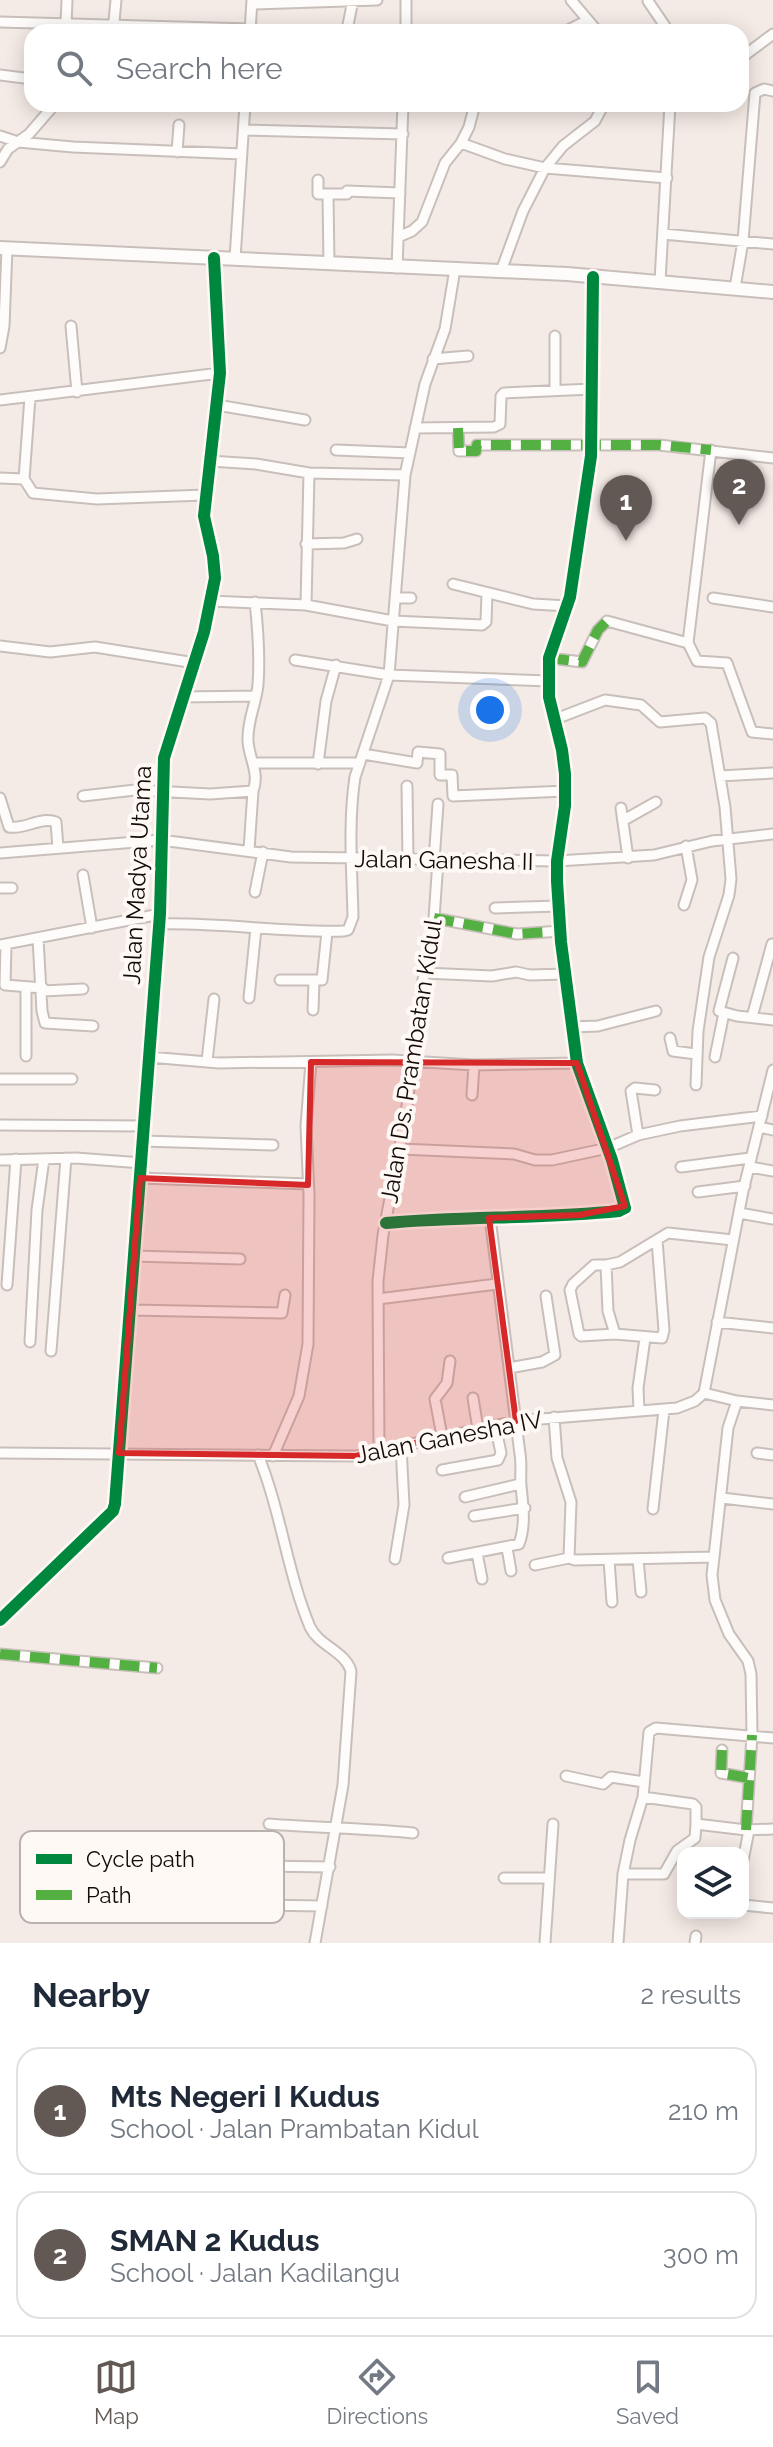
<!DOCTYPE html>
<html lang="en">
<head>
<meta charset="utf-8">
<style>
  :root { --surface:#fff; --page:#f6f6f7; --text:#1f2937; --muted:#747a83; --line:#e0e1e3; --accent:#635954 }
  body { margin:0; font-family:Raleway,sans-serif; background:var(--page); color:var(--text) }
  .controls { position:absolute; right:24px; bottom:24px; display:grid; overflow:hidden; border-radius:16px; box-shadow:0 4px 20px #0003 }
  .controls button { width:72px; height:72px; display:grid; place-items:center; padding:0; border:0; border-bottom:2px solid var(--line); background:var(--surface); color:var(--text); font:40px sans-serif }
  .you { position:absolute; left:490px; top:710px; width:28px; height:28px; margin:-20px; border:6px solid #fff; border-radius:50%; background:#1a73e8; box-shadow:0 0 0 12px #1a73e833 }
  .badge { display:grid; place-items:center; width:52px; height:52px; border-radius:50%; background:var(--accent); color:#fff; font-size:26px; font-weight:700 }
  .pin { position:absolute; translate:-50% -66px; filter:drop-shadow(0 2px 4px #0008) }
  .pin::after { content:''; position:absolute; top:42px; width:28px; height:24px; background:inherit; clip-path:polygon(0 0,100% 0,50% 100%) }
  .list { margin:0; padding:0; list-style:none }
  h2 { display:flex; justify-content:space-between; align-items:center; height:104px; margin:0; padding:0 32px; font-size:34px }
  h2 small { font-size:26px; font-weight:400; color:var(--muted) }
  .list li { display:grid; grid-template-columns:52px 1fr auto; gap:24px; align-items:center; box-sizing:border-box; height:128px; margin:0 16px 16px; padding:0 16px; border:2px solid var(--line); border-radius:24px }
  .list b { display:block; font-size:30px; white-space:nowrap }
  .list p { margin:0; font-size:26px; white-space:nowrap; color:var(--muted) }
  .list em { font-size:26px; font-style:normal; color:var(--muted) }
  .icon { flex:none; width:44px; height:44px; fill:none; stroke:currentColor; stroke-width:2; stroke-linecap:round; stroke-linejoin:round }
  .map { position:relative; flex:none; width:773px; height:1943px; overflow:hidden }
  .search { position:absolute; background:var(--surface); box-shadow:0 4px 20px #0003; left:24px; right:24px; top:24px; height:88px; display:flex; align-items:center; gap:20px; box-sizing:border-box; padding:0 28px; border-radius:24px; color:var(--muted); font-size:30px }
  .sheet { height:392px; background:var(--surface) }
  nav { display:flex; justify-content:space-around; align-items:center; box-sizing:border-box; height:112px; border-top:2px solid var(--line); background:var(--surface); font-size:22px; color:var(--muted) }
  nav a { display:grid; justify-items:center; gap:4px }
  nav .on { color:var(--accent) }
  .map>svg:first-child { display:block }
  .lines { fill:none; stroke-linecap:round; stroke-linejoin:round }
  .minor-casing { stroke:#c8bfba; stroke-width:13 }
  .major-casing { stroke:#c8bfba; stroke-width:16 }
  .minor { stroke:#fefcfb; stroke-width:9 }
  .major { stroke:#fefcfb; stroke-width:12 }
  .quiet { stroke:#55b044; stroke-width:10; stroke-dasharray:20 10; stroke-linecap:butt }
  .cycleway-casing { stroke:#fff9f6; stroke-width:17 }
  .cycleway { stroke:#00873e; stroke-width:12 }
  .marked { fill:#d62828; fill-opacity:0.2; stroke:#d62828; stroke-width:6; stroke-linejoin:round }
  .labels { text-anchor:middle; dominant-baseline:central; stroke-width:8; stroke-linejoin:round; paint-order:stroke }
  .street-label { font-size:24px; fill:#140a06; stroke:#fff9f6 }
  .key { fill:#fff9f6; stroke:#b8b1ae; stroke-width:2 }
  .key-label { font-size:22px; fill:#140a06 }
</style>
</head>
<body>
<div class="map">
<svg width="773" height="1943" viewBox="0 0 773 1943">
  <rect width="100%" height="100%" fill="#f5ebe6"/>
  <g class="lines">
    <g class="minor-casing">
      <path id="minor" d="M406,0V32
        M571,0L598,32
        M648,1L669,32
        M252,4L377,0
        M0,22L250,29
        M66,24L67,0
        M348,25L353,0
        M113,32L116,0
        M250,32L252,0
        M564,32L588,20
        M741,58L773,34
        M0,75L32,79
        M244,130L403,134
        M0,136L18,142L73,147L242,154
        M461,143L505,159L545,168L667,178
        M177,152L179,125
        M0,162L8,149L29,134L55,104
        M318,180V194H347V191L400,193
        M328,194L329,264
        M663,234L773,244
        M398,237L412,231L422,222L445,163L461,143L469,127L475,104
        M235,259L245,104
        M397,268L403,104
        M501,271L523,211L545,168L563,146L595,121L604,104
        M660,281L670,104
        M735,288L743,241L755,93L764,89L773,91
        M71,326L77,392
        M555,336V390
        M0,348L4,326L7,248
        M433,359L468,356
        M0,400L220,373
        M217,405L305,420
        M415,428L494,427L500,424L501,396L504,393L592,389
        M458,428L459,451H476L477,445H659L773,458
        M336,450L410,453
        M210,461L256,464L309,473L405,475
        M0,478L24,479L33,493L97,499L205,495
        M24,479L30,397
        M306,544L344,543L357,539
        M453,584L533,604L568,606
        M396,598H411
        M713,598L773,607
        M211,601L306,605L393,621L482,625L486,622L487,593
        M306,605L309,473
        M688,643L697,661L727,663L752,732L773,734
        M0,646L50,652L95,647L195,663
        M549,658L582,662L598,630L607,621L688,643L711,450
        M295,660L389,675L549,681
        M182,697L256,696
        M553,720L605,700L641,705L660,722L705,718L711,723L725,807L731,879L729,895L709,957L698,1031L696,1085
        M363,754L417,763L418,752L440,754V775H452L453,796L566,791
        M254,763H360
        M318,764L326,701L336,665
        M720,776L773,773
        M407,786L408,860
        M83,796L135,790L210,794L253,791C260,773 249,759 248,741C247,721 256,704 258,685C260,657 258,629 255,602
        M0,798L9,827C25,830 41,816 56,822L58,848
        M621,808L628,858
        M624,820L656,802
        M249,850L253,791
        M0,853L161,840L291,857L557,861L654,855L712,841L773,834
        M434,861L438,804
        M83,875L92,928
        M0,888H12
        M255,892L263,852
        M684,905L692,880L686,846
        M495,908L559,906
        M434,918L517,934L561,931
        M158,924C220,922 282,933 344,931L348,930L353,917C352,870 348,823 355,777L389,675L405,475L425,384L445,329L455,269
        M38,938L42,1011L45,1023L93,1026
        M0,945L160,914
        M6,945L5,985L43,988
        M733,958L719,1011L737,1016L773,1020
        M424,973L492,976L516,972L530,975L566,974
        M280,980H322L327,932
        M26,987V1056
        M43,991L83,989
        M249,998L256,928
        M313,1010L314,981
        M752,1017L772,944
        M572,1027L598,1026L656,1011
        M670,1038L673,1051L696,1054
        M149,1057L219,1063L393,1060L474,1065L577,1063
        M715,1057L724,1013
        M207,1061L214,999
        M0,1079H72
        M472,1095L474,1065
        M0,1125L144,1126
        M759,1127L773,1130
        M638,1135L631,1091L635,1088L655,1090
        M143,1141L273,1145
        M401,1149L514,1154L535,1160H552L608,1148L638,1135L680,1126L762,1116
        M0,1160L76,1158L142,1163
        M681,1167L750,1158
        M750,1167L773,1171
        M140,1178L308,1184
        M698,1192L745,1186
        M739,1213L773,1219
        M386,1223C464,1216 542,1219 619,1211L625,1208L612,1160L577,1063L561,942L557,881V861L565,806V774L562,750L549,697V658L570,597L591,456L593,277
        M134,1256L240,1259
        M606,1265H594L573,1284L570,1290L579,1334L581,1336L615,1334L662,1338L664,1330L657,1240
        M7,1285L16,1159
        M378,1299L497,1284
        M130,1310L282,1313L285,1295
        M717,1322L773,1328
        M615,1334L608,1311L606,1265L620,1262L668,1233L733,1240
        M30,1342L37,1210L44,1159
        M51,1351L66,1158
        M509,1368L542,1362L555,1355L546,1296
        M704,1393L743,1191L773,1070
        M704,1393L737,1401L773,1405
        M473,1398L478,1429
        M639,1410L638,1388L645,1338
        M554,1417L557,1458L571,1502L569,1558L575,1560L714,1557L728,1428L737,1401
        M442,1436L435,1399L447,1383L450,1361
        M379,1451L378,1281L383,1235L406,1114L421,991L434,918L438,861
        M0,1453L356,1456L516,1421L677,1408L695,1401L704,1393
        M757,1453L773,1455
        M258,1455C281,1511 287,1572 310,1627C319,1646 345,1651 351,1671L343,1785L315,1943
        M273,1456L299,1396L308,1344L309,1195L306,1126L311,1062
        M442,1470L498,1460L501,1453L495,1425
        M465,1497L520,1484
        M722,1498L773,1504
        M653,1509L664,1410
        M474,1516L525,1508
        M507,1548L511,1571
        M477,1553L482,1579
        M714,1557L712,1575L715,1600L729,1634L748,1661L751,1674L752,1735L746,1830
        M448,1558L519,1544C526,1525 523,1506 521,1486C520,1476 522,1465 520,1454L490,1218
        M395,1559L404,1505L401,1446
        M638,1559L641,1592
        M609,1560L612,1602
        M535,1565L569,1558
        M0,1620L113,1511L115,1504L160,914L164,758L204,632L215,578L213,556L204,516L220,373L214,258
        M0,1654L157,1668
        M722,1750L721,1773L749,1778
        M566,1776L603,1784L611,1777L644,1782
        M643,1797L693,1804L696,1807V1824L746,1830L773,1829
        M269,1824C317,1828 365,1828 413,1833
        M743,1861L749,1830
        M259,1866L330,1867
        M623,1874H664L677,1851L695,1838L696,1824
        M504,1878H549
        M258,1905L322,1906
        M743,1905L773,1908
        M545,1943L553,1824
        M618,1943L623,1874L630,1840L643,1797L649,1732L656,1728L773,1738
        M695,1943L696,1936"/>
    </g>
    <g class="major-casing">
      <path id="major" d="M0,248L567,274L773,292"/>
    </g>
    <use href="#minor" class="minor"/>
    <use href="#major" class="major"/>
    <path class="quiet" d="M458,428L459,451H476L477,445H659L711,450
      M549,658L582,662L598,630L607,621
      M434,918L517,934L561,931
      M0,1654L157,1668
      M722,1750L721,1773L749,1778
      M746,1830L752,1735"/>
    <g class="cycleway-casing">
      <path id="cycleway" d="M386,1223C464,1216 542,1219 619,1211L625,1208L612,1160L577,1063L561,942L557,881V861L565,806V774L562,750L549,697V658L570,597L591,456L593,277
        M0,1620L113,1511L115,1504L160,914L164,758L204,632L215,578L213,556L204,516L220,373L214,258"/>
    </g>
    <use href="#cycleway" class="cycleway"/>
  </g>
  <path class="marked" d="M311,1062L577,1063L625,1206L580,1215L489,1218L516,1421L356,1456L119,1453L140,1178L308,1185Z"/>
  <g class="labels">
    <g class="street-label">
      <text transform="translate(444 860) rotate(1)">Jalan Ganesha II</text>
      <text transform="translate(137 875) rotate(-87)">Jalan Madya Utama</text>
      <text transform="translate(411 1061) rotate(-81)">Jalan Ds. Prambatan Kidul</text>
      <text transform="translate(449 1437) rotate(-11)">Jalan Ganesha IV</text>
    </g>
  </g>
  <rect x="20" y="1831" width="264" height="92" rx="12" class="key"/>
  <rect x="36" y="1854" width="36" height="10" fill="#00873e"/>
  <rect x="36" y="1890" width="36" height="10" fill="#55b044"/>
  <g class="key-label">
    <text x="86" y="1867">Cycle path</text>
    <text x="86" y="1903">Path</text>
  </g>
</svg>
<div class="controls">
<button><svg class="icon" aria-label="layers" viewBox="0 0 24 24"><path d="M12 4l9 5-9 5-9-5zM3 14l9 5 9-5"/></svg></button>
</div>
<div class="you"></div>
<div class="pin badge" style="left:626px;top:541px">1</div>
<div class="pin badge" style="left:739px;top:525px">2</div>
<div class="search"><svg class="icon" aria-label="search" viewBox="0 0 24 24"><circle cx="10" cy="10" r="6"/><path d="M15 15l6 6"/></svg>Search here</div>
</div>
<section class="sheet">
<h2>Nearby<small>2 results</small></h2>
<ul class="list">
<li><span class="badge">1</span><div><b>Mts Negeri I Kudus</b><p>School · Jalan Prambatan Kidul</p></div><em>210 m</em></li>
<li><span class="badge">2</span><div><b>SMAN 2 Kudus</b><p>School · Jalan Kadilangu</p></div><em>300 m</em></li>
</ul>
</section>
<nav>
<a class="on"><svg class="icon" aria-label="map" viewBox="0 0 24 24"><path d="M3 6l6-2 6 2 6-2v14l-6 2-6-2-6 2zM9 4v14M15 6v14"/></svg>Map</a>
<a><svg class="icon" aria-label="directions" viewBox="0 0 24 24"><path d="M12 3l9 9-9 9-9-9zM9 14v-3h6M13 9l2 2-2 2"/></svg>Directions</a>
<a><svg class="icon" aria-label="saved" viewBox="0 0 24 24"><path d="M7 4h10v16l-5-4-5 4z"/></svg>Saved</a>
</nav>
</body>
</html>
